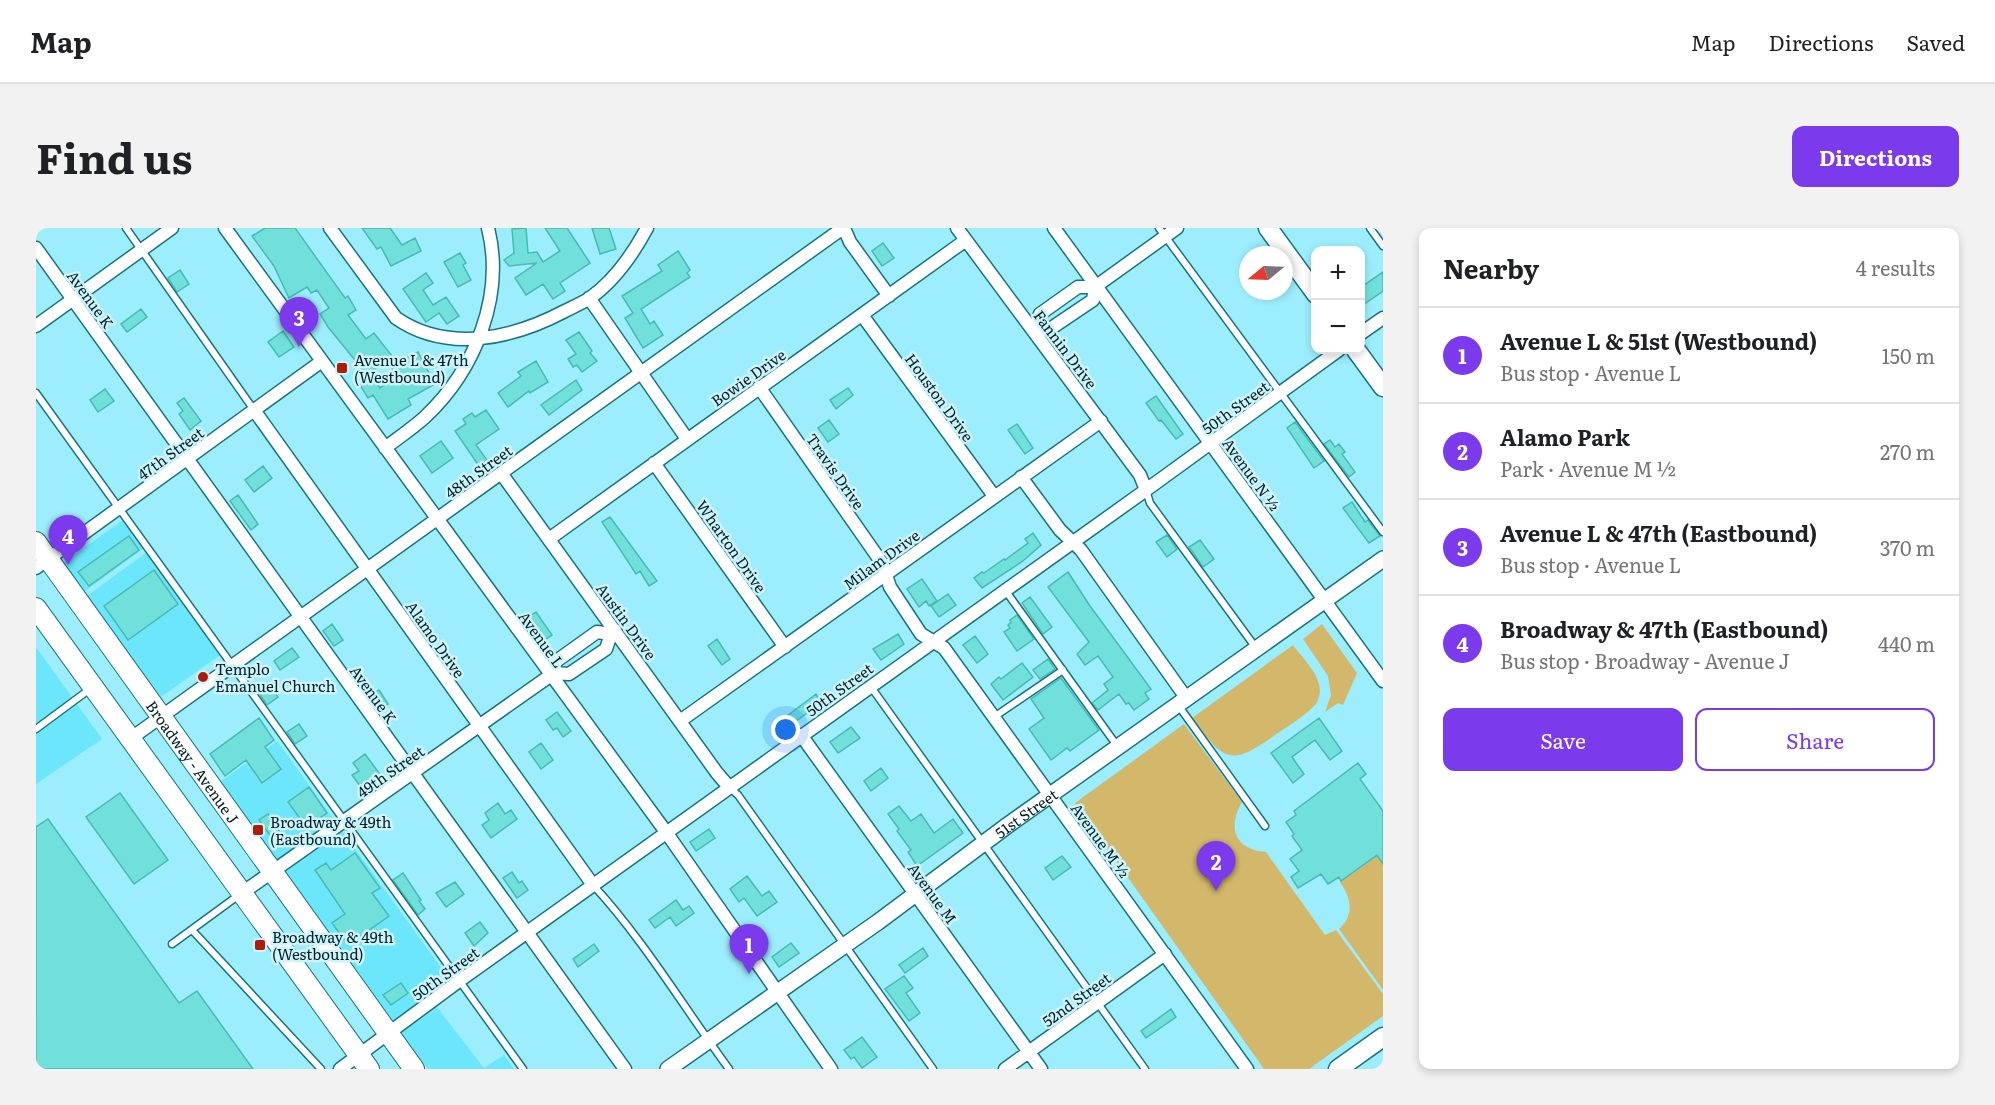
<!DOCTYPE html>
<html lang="en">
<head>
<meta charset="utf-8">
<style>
  :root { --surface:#fff; --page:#f2f2f2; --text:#202124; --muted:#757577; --line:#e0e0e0; --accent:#7c3aed }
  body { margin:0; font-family:Literata,serif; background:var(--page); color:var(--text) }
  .controls { position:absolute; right:18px; top:18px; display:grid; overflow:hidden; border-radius:12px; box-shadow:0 3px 9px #0003 }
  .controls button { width:54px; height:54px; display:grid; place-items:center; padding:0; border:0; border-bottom:2px solid var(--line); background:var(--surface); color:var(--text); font:30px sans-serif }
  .compass { position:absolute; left:1203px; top:18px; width:54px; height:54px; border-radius:50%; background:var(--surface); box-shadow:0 3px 9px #0003; rotate:251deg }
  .you { position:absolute; left:750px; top:502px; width:21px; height:21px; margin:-15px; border:4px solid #fff; border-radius:50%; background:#1a73e8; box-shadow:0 0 0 9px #1a73e833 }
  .badge { display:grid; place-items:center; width:39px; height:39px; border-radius:50%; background:var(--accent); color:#fff; font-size:20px; font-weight:700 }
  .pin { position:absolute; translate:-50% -50px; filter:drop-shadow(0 2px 3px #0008) }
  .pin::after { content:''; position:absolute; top:32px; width:21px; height:18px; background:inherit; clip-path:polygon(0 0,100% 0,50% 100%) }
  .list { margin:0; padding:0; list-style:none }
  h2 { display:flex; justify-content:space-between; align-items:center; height:78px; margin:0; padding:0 24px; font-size:26px }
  h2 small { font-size:20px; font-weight:400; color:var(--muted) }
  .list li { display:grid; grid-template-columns:39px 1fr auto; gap:18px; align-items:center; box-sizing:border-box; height:96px; padding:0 24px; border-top:2px solid var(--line) }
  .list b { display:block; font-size:22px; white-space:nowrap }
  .list p { margin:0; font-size:20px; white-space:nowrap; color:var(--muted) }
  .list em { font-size:20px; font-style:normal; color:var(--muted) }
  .actions { display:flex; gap:12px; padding:18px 24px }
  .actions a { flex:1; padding:14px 0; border:2px solid var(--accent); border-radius:12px; text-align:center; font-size:21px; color:var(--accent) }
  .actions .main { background:var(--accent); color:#fff }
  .map { position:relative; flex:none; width:1347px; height:841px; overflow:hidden; border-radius:12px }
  header { display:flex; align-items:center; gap:36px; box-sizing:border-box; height:84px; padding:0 30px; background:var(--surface); border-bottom:2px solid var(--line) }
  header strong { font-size:28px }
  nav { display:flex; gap:33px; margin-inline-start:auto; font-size:21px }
  .intro { display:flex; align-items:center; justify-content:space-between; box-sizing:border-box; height:144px; padding:0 36px }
  h1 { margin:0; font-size:42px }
  .button { padding:15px 27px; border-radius:12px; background:var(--accent); color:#fff; font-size:21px; font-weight:700 }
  main { display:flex; gap:36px; padding:0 36px }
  aside { flex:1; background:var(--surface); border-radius:12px; box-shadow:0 3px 9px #0003 }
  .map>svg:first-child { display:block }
  .built { fill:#6ce6fb }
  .green { fill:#d3b86c }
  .building { fill:#71e0da; stroke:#47bab4; stroke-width:1.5 }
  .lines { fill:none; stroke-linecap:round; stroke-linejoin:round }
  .service-casing { stroke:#197381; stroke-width:9 }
  .minor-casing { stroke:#197381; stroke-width:15 }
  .tertiary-casing { stroke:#197381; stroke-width:18 }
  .secondary-casing { stroke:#197381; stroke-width:21 }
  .primary-casing { stroke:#197381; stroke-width:22 }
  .service { stroke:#fff; stroke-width:6 }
  .minor { stroke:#fff; stroke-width:12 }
  .tertiary { stroke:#fff; stroke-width:15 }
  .secondary { stroke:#fff; stroke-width:18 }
  .primary { stroke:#fff; stroke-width:20 }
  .poi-dot { fill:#ac1c0a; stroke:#cdf3fb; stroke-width:2 }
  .labels { text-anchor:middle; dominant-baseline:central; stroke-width:5; stroke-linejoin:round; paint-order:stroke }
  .street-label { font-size:15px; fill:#001e24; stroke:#cdf3fb }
  .poi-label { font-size:15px; fill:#001e24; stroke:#cdf3fb; text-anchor:start }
</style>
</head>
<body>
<header>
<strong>Map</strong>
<nav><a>Map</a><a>Directions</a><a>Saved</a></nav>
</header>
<div class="intro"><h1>Find us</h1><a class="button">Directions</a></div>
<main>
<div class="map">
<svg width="1347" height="841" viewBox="0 0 1347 841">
  <rect width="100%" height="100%" fill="#9cedfd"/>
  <path class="built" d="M87,292L108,320L48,364L27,335Z
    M111,324L184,427L125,469L51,368Z
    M0,419L66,511L0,556Z
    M241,513L408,744L387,761L448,840L468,827L478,841H392L184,554Z"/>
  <path class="green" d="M1286,396L1321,445L1307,477L1302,475L1289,484L1295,467L1292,448L1267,411Z
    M1257,417C1270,435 1293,454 1280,476C1269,488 1255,496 1242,505C1195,538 1190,536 1156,490Z
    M1148,496L1206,574C1191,600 1199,622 1230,624L1289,707L1300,702L1347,766V788L1273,841H1228L1039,575Z
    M1341,627L1347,636V762L1303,701C1319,687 1315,670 1304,654Z"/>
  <path class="building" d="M229,0H259L309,70L312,68L320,82L312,87L330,111L338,105L356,128L331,147L292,99L284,86L293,80L281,62L275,65L271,59L253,70L238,38L216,8Z
    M326,0H354L366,17L379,10L385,23L355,38L345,19L341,21Z
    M490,0L492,25L501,24L507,34L524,23L509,0H531L554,35L524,55L529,63L517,71L507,56L490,67L479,50L501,35L473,38L468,32L478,25L476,1Z
    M556,0H573L580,21L564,26Z
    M847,15L858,30L846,38L836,23Z
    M642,23L654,42L651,45L654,49L605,81L614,96L618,93L627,107L607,120L589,90L597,85L586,68L626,43L622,37Z
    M424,25L430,35L427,37L435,52L422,59L408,34Z
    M144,42L153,56L141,64L132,50Z
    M1347,44V63L1324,79V60Z
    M390,45L397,55L387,62L397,77L410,69L423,88L411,96L403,85L390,94L367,61Z
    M105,81L111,89L91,104L85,96Z
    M247,103L258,119L243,129L232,114Z
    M543,104L556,123L554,125L561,133L546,144L541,137L537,139L532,131L540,126L530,112Z
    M382,124L399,156L372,171L375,177L352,191L337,167L332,170L324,157L337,149L344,160L361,149L355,138Z
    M500,133L512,154L494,165L493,163L472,179L462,165L485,148L482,144Z
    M540,152L546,162L513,187L505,177Z
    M812,160L817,167L800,181L794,172Z
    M69,161L78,173L62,184L54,172Z
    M1120,168L1147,206L1140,211L1125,192L1123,193L1110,175Z
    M148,170L165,193L154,202L143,186L147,183L141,175Z
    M450,182L463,201L440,217L451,232L443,238L419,203L430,196L427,191L436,185L439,189Z
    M793,192L803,206L792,214L782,200Z
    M1259,194L1288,233L1278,240L1251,200Z
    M981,196L997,220L989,226L972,202Z
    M1294,212L1299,219L1303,216L1309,224L1306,226L1319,244L1313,249L1288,216Z
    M405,213L417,230L396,245L384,228Z
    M227,238L236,250L218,264L209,252Z
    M202,267L222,296L215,302L194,273Z
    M1316,274L1329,294L1332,292L1344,308L1333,315L1307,280Z
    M574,289L621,353L613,358L604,343L600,346L566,294Z
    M997,305L1005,317L987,333L946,360L938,350L946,344L948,345L968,331L969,332L992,315L989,311Z
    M1131,307L1141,321L1131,329L1120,314Z
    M93,308L103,322L53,358L42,344Z
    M1164,312L1178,331L1167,339L1153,319Z
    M118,342L142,376L92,412L68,378Z
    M1032,344L1054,378L1115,461L1109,465L1113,471L1098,482L1093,475L1090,476L1083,466L1062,482L1056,475L1072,462L1068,456L1077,449L1062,428L1049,437L1041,426L1053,414L1012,359Z
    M886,351L901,373L893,378L890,373L883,379L871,361Z
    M912,366L920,377L903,389L895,378Z
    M994,369L1016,399L1007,406L986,375Z
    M500,384L516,407L504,415L488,392Z
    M981,387L998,411L981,423L968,404L974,400L972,397L975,394L974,392Z
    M296,396L307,412L298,418L287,403Z
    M862,406L868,416L845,432L837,421Z
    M939,408L952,426L941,435L927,417Z
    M681,411L694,431L686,437L672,418Z
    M256,420L263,429L244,442L238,433Z
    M1012,431L1019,441L1004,451L997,442Z
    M986,435L997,449L967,472L955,456L963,449L965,451Z
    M1025,450L1063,502L1034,523L1031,520L1015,532L993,501L1008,490L995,471Z
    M231,455L242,469L231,477L221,462Z
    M343,462L352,476L343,482L334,468Z
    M780,466L785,475L756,496L751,488Z
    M521,484L535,503L527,509L521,500L517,502L510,492Z
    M223,490L238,512L229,519L245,541L226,555L210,532L189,548L174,526Z
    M1283,490L1306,523L1294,532L1279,512L1256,529L1268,546L1257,555L1235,525Z
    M263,496L271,508L259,516L251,504Z
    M815,499L824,510L802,525L794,514Z
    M505,515L517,532L505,541L493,524Z
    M329,526L343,545L324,558L316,547L323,543L317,535Z
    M1322,535L1330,546L1324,551L1347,583V636L1341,627L1305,653L1303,649L1292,656L1285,646L1262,660L1255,649L1263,643L1254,631L1266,622L1256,608L1258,606L1250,594L1260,587L1258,583Z
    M845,540L852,550L835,563L828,553Z
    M273,559L291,585L270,599L252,574Z
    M84,565L132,632L98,656L50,589Z
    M462,575L469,586L475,582L481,591L455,610L446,597L453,592L449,585Z
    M863,578L875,593L885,586L898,605L917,591L927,605L881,638L872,624L875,622L861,603L863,601L852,586Z
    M232,586L244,604L236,610L223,592Z
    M12,591L143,775L161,763L217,841H0V599Z
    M673,601L679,610L660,623L654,614Z
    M319,625L344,660L336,665L353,688L312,717L296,695L309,686L279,642L290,635L295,642Z
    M1026,628L1035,639L1017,652L1009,640Z
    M476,644L483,655L486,653L492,662L481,670L467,650Z
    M367,645L385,672L383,673L389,681L382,687L357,652Z
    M711,648L726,668L733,663L741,674L721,688L708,670L703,674L694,661Z
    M419,654L428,666L410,679L400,665Z
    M640,672L647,682L653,678L658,685L640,698L634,689L619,700L613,692Z
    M444,694L452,705L438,718L429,705Z
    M755,715L763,725L743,739L736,729Z
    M558,716L563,723L542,739L537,731Z
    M887,720L892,728L869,745L863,737Z
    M868,748L877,760L870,765L884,785L873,793L849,761Z
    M365,755L372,765L355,777L347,767Z
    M1135,781L1140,789L1110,810L1105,803Z
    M826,809L841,829L826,840L818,829L815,831L808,822Z"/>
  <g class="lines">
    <g class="service-casing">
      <path id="service" d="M90,0L218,182
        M1123,0L1347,304
        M1334,0L1347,18
        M0,165L487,841
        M1110,262L1114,275L1220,420
        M969,362L1082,519
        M835,459L1109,841
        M1142,477L1229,598
        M958,489L1027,442
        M0,501L54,461
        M694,560L702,567L897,841
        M557,657C607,711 649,781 693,841
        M156,702L285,841
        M136,716L203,667"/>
    </g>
    <g class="minor-casing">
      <path id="minor" d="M189,0L630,604L795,841
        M294,0L360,90C412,126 478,110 529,83C537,79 546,75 554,70C578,53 597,26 611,0
        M808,0L814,14L853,68
        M921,0L1104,247L1110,262
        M1018,0L1347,453
        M0,20L589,841
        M1059,59L1057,72L1014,101L998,103L1004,86L1042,59H1059L1141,0
        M553,70L651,211
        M826,87L958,268
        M0,98L136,0
        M1324,106L1347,90
        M723,159L846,335L854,359L885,406L908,420L1211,841
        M218,182L557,657
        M349,220C362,210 377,200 389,189C439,142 469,68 452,0
        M618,235L749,419
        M465,245L681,545L693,559
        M985,249L1024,302L1045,322L1151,471
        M513,311L930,12
        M0,340L286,133
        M518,445L519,434L561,404L575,406
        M644,493L1065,193
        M765,507L1005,841
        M94,511L807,0
        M206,665L518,445L533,446L570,421L575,406L579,402
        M304,841L423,753L1110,262L1303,122
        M969,841L1129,726"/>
    </g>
    <g class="tertiary-casing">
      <g id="tertiary">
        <path id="s1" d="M632,841L842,694L972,597L1347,331"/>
      </g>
    </g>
    <g class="secondary-casing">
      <path id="secondary" d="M1232,0L1280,66
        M1320,122L1347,159
        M1302,841L1347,809"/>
    </g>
    <g class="primary-casing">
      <g id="primary">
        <path id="s2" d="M0,314L378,841"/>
        <path d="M0,380L333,841"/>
      </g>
    </g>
    <use href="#service" class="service"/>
    <use href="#minor" class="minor"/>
    <use href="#tertiary" class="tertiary"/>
    <use href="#secondary" class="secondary"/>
    <use href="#primary" class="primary"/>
  </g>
  <g class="poi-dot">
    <rect x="300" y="134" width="12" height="12" rx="3"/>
    <circle cx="167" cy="449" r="6"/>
    <rect x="216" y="596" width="12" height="12" rx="3"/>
    <rect x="218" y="711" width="12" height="12" rx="3"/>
  </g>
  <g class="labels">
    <g class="street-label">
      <text transform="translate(55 71) rotate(54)">Avenue K</text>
      <text transform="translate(1030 121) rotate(53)">Fannin Drive</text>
      <text transform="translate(712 149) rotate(-35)">Bowie Drive</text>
      <text transform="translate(904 169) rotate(54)">Houston Drive</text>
      <text transform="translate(1199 179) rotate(-36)">50th Street</text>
      <text transform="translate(134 225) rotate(-36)">47th Street</text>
      <text transform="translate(442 243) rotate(-36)">48th Street</text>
      <text transform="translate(800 243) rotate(55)">Travis Drive</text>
      <text transform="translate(1216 246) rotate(54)">Avenue N ½</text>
      <text transform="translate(696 318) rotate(55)">Wharton Drive</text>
      <text transform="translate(845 331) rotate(-36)">Milam Drive</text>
      <text transform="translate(591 393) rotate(54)">Austin Drive</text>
      <text transform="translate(400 411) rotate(55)">Alamo Drive</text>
      <text transform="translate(506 411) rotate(54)">Avenue L</text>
      <text transform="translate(803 461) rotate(-36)">50th Street</text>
      <text transform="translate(338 466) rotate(54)">Avenue K</text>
      <text stroke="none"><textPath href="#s2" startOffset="270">Broadway - Avenue J</textPath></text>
      <text transform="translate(354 543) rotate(-35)">49th Street</text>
      <text stroke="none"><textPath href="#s1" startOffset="440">51st Street</textPath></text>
      <text transform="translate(1065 612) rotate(54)">Avenue M ½</text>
      <text transform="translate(897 665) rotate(54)">Avenue M</text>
      <text transform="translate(409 745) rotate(-36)">50th Street</text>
      <text transform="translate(1040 771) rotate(-36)">52nd Street</text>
    </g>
    <g class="poi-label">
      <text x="318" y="131">Avenue L &amp; 47th<tspan x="318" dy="17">(Westbound)</tspan></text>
      <text x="179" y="440">Templo<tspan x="179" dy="17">Emanuel Church</tspan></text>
      <text x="234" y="593">Broadway &amp; 49th<tspan x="234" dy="17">(Eastbound)</tspan></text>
      <text x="236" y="708">Broadway &amp; 49th<tspan x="236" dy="17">(Westbound)</tspan></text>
    </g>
  </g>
</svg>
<div class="controls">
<button>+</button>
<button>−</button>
</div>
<svg class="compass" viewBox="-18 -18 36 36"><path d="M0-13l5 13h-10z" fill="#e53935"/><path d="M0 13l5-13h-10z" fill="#757577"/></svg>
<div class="you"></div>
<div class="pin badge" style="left:713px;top:746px">1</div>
<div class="pin badge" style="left:1180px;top:663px">2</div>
<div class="pin badge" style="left:263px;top:119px">3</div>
<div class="pin badge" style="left:32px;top:337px">4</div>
</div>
<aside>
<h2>Nearby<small>4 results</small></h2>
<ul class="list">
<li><span class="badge">1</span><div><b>Avenue L &amp; 51st (Westbound)</b><p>Bus stop · Avenue L</p></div><em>150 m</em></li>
<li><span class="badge">2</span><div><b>Alamo Park</b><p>Park · Avenue M ½</p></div><em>270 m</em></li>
<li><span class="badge">3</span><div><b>Avenue L &amp; 47th (Eastbound)</b><p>Bus stop · Avenue L</p></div><em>370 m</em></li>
<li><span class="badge">4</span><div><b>Broadway &amp; 47th (Eastbound)</b><p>Bus stop · Broadway - Avenue J</p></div><em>440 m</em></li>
</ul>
<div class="actions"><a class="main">Save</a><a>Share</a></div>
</aside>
</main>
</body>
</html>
